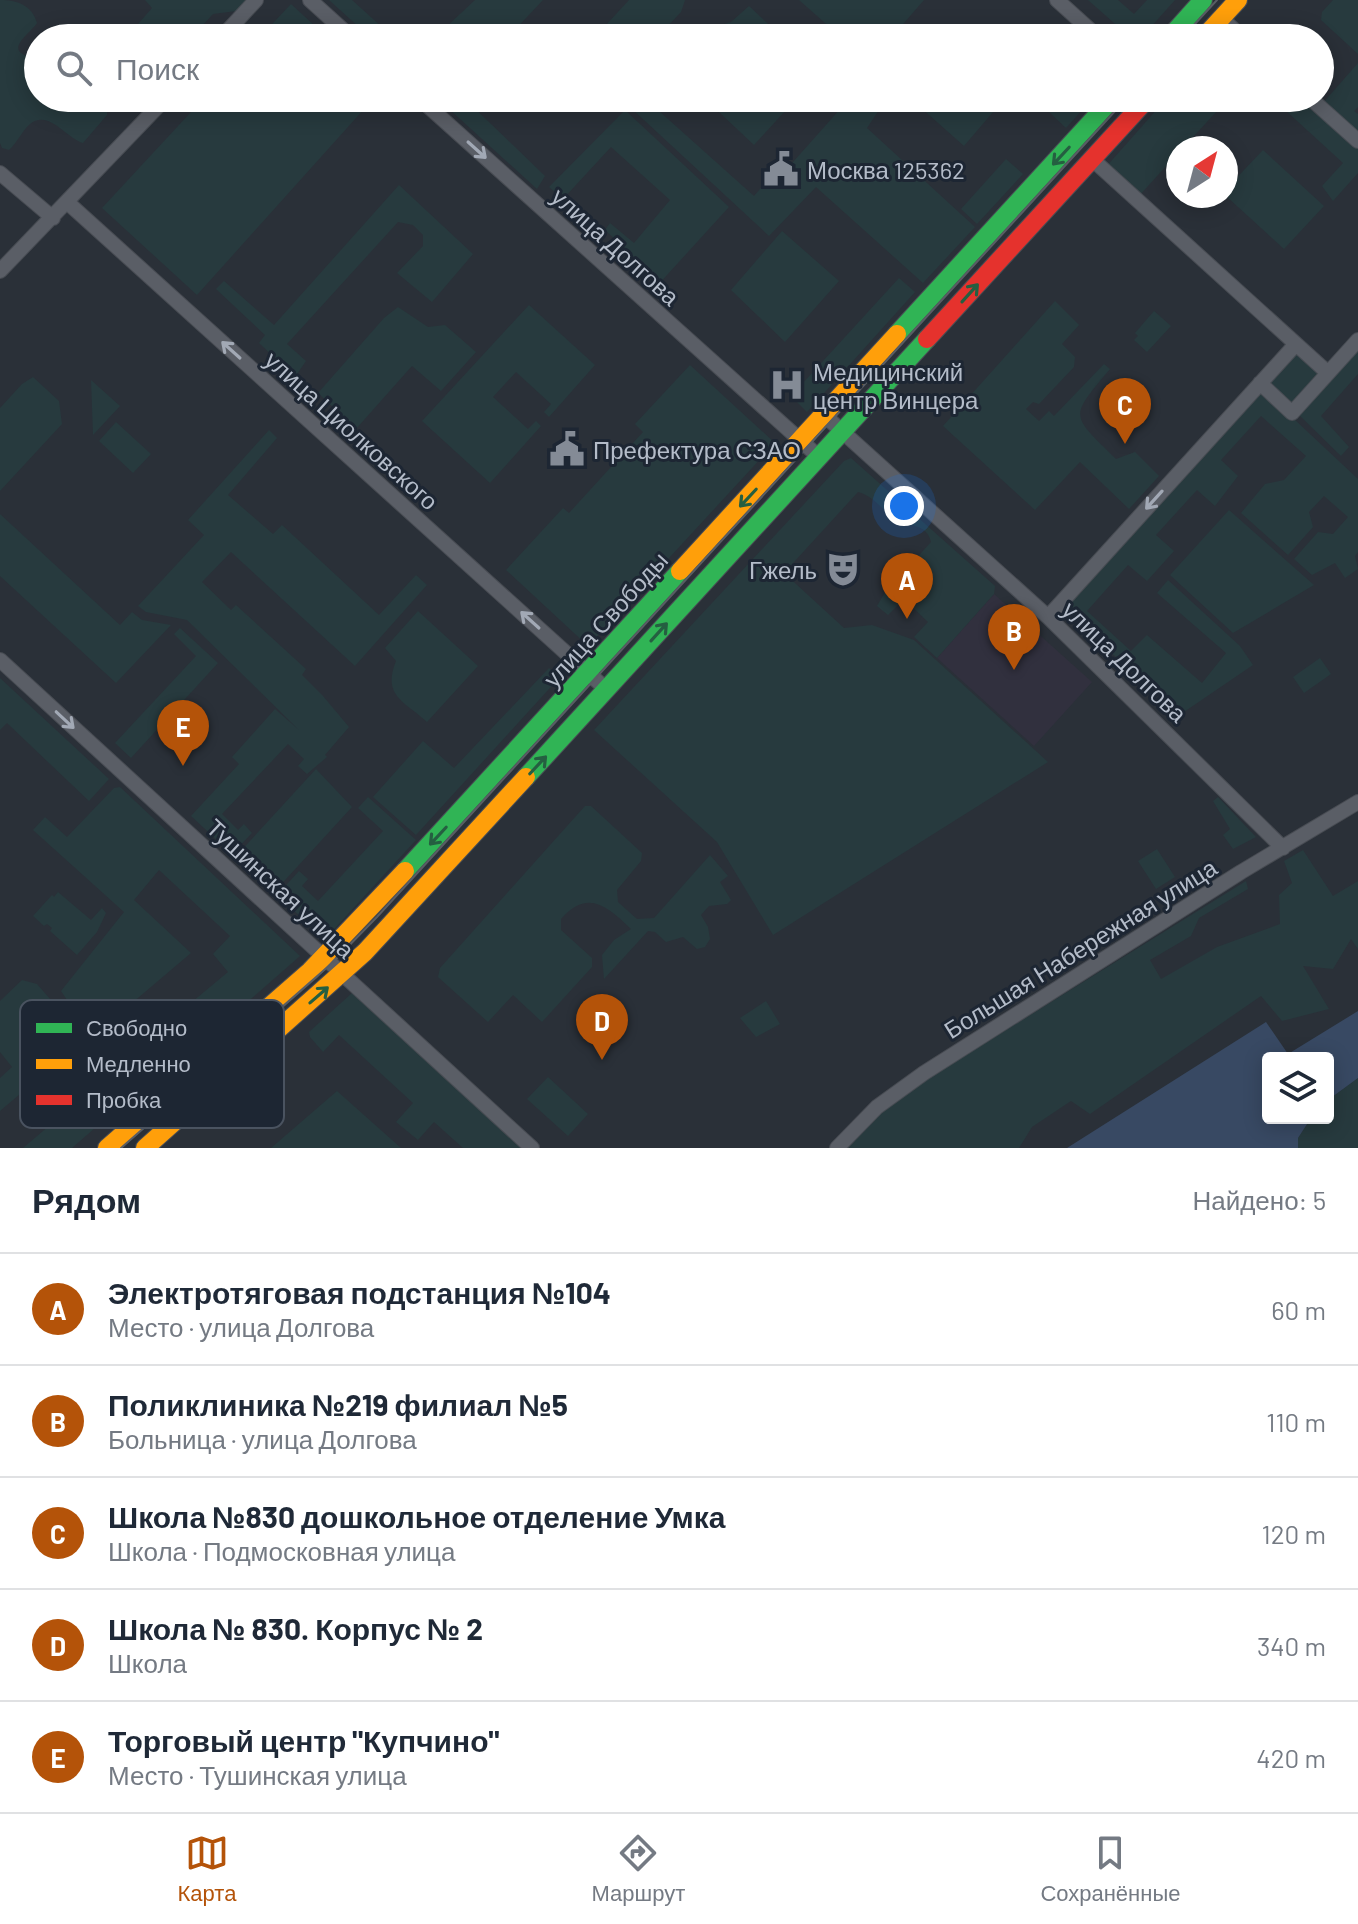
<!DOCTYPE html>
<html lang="ru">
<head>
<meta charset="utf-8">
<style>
  :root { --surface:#fff; --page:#f2f2f3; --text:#1f2937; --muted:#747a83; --line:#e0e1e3; --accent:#b45309 }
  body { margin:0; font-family:Barlow,sans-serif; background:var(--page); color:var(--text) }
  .controls { position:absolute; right:24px; bottom:24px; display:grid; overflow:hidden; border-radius:8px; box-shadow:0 4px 20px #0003 }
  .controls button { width:72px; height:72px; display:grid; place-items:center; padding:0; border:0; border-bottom:2px solid var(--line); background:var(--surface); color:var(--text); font:40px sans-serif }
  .compass { position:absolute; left:1166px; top:136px; width:72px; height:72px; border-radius:50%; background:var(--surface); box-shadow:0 4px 20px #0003; rotate:36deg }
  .you { position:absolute; left:904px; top:506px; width:28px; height:28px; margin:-20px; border:6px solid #fff; border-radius:50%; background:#1a73e8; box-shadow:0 0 0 12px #1a73e833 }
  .badge { display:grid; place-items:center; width:52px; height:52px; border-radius:50%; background:var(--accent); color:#fff; font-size:26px; font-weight:700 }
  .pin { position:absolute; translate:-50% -66px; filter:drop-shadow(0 2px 4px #0008) }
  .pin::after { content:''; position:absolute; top:42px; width:28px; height:24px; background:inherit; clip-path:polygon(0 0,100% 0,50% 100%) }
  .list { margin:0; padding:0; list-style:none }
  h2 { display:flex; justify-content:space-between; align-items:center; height:104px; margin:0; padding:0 32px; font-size:34px }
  h2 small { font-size:26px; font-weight:400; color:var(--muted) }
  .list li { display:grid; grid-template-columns:52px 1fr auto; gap:24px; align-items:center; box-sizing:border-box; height:112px; padding:0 32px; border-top:2px solid var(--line) }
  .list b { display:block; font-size:30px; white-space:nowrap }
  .list p { margin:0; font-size:26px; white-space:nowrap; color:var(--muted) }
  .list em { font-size:26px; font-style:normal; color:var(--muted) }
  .icon { flex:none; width:44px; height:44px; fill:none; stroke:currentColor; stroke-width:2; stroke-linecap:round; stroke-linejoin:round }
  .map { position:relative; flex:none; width:1358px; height:1148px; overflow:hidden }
  .search { position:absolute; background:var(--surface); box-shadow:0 4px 20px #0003; left:24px; right:24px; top:24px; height:88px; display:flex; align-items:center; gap:20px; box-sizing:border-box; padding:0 28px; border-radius:44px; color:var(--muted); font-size:30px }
  .sheet { height:664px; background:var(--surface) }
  nav { display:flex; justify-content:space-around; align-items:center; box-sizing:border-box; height:112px; border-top:2px solid var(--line); background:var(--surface); font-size:22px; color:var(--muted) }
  nav a { display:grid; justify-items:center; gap:4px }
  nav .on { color:var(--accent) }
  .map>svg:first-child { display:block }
  .medical { fill:#31303e }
  .green { fill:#273a3e }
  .water { fill:#384963 }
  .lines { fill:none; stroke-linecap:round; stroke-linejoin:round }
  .street-casing { stroke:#484c53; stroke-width:16 }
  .fast-casing { stroke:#484c53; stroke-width:20 }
  .slow-casing { stroke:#484c53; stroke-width:20 }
  .jam-casing { stroke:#484c53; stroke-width:20 }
  .street { stroke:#5a5e66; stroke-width:14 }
  .fast { stroke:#30b455; stroke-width:18 }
  .slow { stroke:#ff9f0a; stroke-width:18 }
  .jam { stroke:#e5322d; stroke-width:18 }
  .tram { stroke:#595d64; stroke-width:2 }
  .oneway { stroke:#a2a9b5 }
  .oneway2 { stroke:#255f41 }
  .labels { text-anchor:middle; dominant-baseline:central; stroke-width:6; stroke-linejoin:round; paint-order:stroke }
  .poi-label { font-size:24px; fill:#b4bcc9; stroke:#1d2633; text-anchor:start }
  .street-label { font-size:24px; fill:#b4bcc9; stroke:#1d2633 }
  .key { fill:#1d2633; stroke:#4a5360; stroke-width:2 }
  .key-label { font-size:22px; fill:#b4bcc9 }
</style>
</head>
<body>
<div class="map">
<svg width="1358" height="1148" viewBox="0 0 1358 1148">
  <rect width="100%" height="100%" fill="#2a3038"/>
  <path class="medical" d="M994,594L1092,682L1034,746L937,658Z"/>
  <path class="green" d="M0,0C17,0 32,5 37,23C32,32 0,52 33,57L38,51V98H98L107,108V115L83,143C67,139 49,109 30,124C22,131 17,143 9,150L2,148L0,143Z
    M145,0H246L236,11L213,14L191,38H153L138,24L152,8Z
    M329,0H352L394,38H371Z
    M475,0H543L511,34L515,38H464L461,35L458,38H445L444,29Z
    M629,0H685L681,12L666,28L676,38H647L639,30L631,38H594Z
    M799,0H924L891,38H842Z
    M1088,0H1118L1134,14L1147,0H1175L1141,38H1131Z
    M1333,0H1358V54L1321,20L1322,12Z
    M291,4L328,38H259Z
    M749,6L783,38H702L712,28L731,22Z
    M1358,63V107L1354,111L1358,114V136L1322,104Z
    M204,98H374L197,295L102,208Z
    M437,98H464L545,176L537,189Z
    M640,98H670L659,111L754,196L771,176L777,180L850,98H887L867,128L975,227L923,283L816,187L769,236L631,108Z
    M704,98H797L754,145Z
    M910,98H1005L964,146Z
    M1061,98H1093L1066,128L1049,112Z
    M1167,98H1229L1183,148H1178V153L1138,197L1105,168Z
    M1272,98H1307L1358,144V173L1333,201L1322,186L1343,163Z
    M625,110L729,207L657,286L635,258L605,230L610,223L634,243L670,200L611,147L563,199L549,187Z
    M1263,150L1324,206L1284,249L1226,196V189Z
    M1006,159L1023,174L977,224L961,209Z
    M399,185L473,254L432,302L397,273L423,246V235L413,225L398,222L287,344L306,361L295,377L259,343L265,335L216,289L224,281L274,325Z
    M782,231L839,281L785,342L731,290Z
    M899,278L915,292L807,412L791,396Z
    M1055,301L1079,325L1062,344L1075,357L1074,367L1039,404L1033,402L1026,409L1039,421L1049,411L1054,416L1104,364L1110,369C1068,419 1071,414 1116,459L1135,452L1159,476L1129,509L1080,462L1035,510L943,426Z
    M529,305L595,365L549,417L544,412L551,404L516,372L493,397L528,429L536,421L541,426L490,483L422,421Z
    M398,307L428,327L445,325L476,352L441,391L412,366L356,429L318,393L384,318Z
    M1154,311L1171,326L1147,352L1134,340L1138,336L1135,333Z
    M1358,346V374L1321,416L1349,447L1341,456L1297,413Z
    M1296,348L1324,373L1291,408L1265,383Z
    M690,365L775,443L588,646L506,570L563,508L569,513L643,432L635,424Z
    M33,377L59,401L62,424L0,491V408L22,384Z
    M91,380L120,406L93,435Z
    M1260,387L1358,479V552L1355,556L1358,569L1345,578L1335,563L1312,575L1294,559L1318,532L1333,534L1348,517L1324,496L1309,512L1313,527L1288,555L1241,513L1265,484L1284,480L1306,456L1261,416L1221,460L1238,476L1215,506L1197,490L1156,535L1174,551L1147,581L1128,565L1087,611L1131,651L1147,635L1202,683L1226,653L1157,593L1168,580L1240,646L1253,665L1181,714L1060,608Z
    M116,422L151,454L133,473L99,441Z
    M269,430L277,438L228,495L273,534L282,525L379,615L416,575L427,585L355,666L231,552L202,582L231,610L236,605L306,669L302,675L323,696L349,727L325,755L327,757L307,774L298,766L304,759L288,744L222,814L238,830L244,824L252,833L232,854L191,816L239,764L232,757L275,709L299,730L187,620L146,612L138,606L204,535L188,520Z
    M851,458L995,586L994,594L937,658L914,637L928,622L904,599L888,615L877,606L884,594L931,542C927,523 908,527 895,519C882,510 874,496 858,492L784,573L844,628L872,625L914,640L1048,762L773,935L717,842L594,730L844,461Z
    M1229,510L1314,585L1233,633L1170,575Z
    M0,514L120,625L132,612L142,620L171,625L116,683L0,576Z
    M418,611L478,666L427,722C404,701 382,696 396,661L385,648Z
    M180,628L218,663L131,758L115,743L196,656L174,634Z
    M1320,658L1331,674L1304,693L1293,677Z
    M549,668L559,678L416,835L373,797L423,741L454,768Z
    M0,678L109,779L89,801L7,723L0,730Z
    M316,769L352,807L276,890L238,854Z
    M120,787L300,956L141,1095L97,1043L108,1035L126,1057L228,972L213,954L230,936L159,870L134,900L191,953L92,1037L61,991L124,912L33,830L45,817L67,837L114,788Z
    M368,797L416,840L325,939L277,895L299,871L308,879L302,886L318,901L383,831L358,808Z
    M1218,797L1256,837L1233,849L1223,835L1230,829L1213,801Z
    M585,806H591L642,853L641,861L617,890L618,902L637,919L654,918L710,855L728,876L720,882L731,900L727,904L709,906L701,915L708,927L710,939L705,947L697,949L683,937L666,942L655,932L648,931L604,979L602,955L614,940L631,929C608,907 588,888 561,919V930L592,958V967L542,1022L513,995L488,1022L438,977L440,968Z
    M1157,849L1175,877L1156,889L1138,861Z
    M1303,850L1333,896L1358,881V949L1351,939L1333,969L1303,966L1329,1009L1282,1021L1261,996L1090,1114L1071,1101L1032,1127L1019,1148H848L883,1111L927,1079L1246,881L1248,889L1199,918L1191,936L1150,960L1161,979L1217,947L1280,924L1279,895L1292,883L1284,861Z
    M58,892L91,920L102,908L106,913L97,932L77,955L50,931L52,928L47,924L44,926L33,916L52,895L54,897Z
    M22,980L37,984L85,1039L0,1111V1078L12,1067L0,1052V1001Z
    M352,993L522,1148H463L434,1122L418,1140L396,1122L413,1103L339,1035L323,1052L310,1037L309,1032Z
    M766,1001L780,1024L756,1037L740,1018Z
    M92,1048L133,1095L72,1148H23L103,1080L82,1055Z
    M548,1077L588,1114L568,1136L527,1099Z
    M1358,1078V1148H1298V1138L1311,1118H1328V1100Z
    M337,1091L401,1148H271Z"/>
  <path class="water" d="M1358,1011V1078L1328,1100V1058H1268V1118H1311L1298,1138V1148H1067L1266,1022L1288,1054Z"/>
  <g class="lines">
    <g class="street-casing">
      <path id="street" d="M310,0L352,38
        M1057,0L1099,38
        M1221,18L1243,38
        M221,38L256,0
        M419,98L819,457
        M1310,98L1358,141
        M1092,159L1328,373
        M0,173L53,218
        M67,202L607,690
        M0,271L166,98
        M1260,383L1292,413L1358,340
        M824,415L1048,617L1283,848
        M1048,617L1296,344
        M0,660L532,1148
        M837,1148L877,1107L924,1073L1241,872L1358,802"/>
    </g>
    <g class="fast-casing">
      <path id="fast" d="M1169,38L1203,0
        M897,334L1113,98
        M526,777L927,339
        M405,871L680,571"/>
    </g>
    <g class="slow-casing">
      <path id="slow" d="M1203,38L1238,0
        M680,571L897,334
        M107,1148L310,971L405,871
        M145,1148L365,952L526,777"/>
    </g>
    <g class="jam-casing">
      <path id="jam" d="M927,339L1148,98"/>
    </g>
    <use href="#street" class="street"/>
    <use href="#fast" class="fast"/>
    <use href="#slow" class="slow"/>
    <use href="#jam" class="jam"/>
    <path class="tram" d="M1182,38L1217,0
      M121,1148L331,964L377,917L1127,98"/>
  </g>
  <defs><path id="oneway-shaft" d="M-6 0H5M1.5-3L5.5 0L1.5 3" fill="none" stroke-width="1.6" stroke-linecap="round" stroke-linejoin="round" transform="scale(2)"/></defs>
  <g class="oneway">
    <use href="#oneway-shaft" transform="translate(477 150) rotate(42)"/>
    <use href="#oneway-shaft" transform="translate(231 350) rotate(-138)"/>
    <use href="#oneway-shaft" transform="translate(1154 500) rotate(132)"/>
    <use href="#oneway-shaft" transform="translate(530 620) rotate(-138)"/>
    <use href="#oneway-shaft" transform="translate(65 720) rotate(43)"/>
  </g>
  <g class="oneway2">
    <use href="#oneway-shaft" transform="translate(1061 156) rotate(133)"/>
    <use href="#oneway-shaft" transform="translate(970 293) rotate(-48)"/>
    <use href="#oneway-shaft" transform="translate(748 498) rotate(133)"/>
    <use href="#oneway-shaft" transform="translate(659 632) rotate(-48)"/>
    <use href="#oneway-shaft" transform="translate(538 765) rotate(-47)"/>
    <use href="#oneway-shaft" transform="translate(438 836) rotate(133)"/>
    <use href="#oneway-shaft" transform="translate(319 995) rotate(-41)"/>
  </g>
  <defs>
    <g id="civic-bare" transform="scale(2.76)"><path d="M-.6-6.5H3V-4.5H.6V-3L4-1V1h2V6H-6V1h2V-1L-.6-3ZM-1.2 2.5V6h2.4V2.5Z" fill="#848b96" stroke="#1d2633" stroke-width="2.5" paint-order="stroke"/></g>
    <g id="hospital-bare" transform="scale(2.76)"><path d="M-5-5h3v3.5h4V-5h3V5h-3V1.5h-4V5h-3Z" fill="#848b96" stroke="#1d2633" stroke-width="2.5" paint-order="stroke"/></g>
    <g id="theatre-bare" transform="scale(2.76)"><path d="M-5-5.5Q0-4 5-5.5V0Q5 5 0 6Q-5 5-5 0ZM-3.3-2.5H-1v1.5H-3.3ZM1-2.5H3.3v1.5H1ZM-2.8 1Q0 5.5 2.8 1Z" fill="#848b96" stroke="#1d2633" stroke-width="2.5" paint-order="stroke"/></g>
  </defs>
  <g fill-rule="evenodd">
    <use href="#civic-bare" x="781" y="169"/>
    <use href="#hospital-bare" x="787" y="385"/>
    <use href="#civic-bare" x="567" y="449"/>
    <use href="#theatre-bare" x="843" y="569"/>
  </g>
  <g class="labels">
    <g class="poi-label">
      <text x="807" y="169">Москва 125362</text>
      <text x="813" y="371">Медицинский<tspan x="813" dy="28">центр Винцера</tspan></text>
      <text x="593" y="449">Префектура СЗАО</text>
      <text x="817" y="569" text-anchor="end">Гжель</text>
    </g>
    <g class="street-label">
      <text transform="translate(616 246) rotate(42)">улица Долгова</text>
      <text transform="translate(352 430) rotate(42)">улица Циолковского</text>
      <text transform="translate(605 619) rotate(-48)">улица Свободы</text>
      <text transform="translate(1125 661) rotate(44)">улица Долгова</text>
      <text transform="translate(281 888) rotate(43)">Тушинская улица</text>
      <text transform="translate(1080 948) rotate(-32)">Большая Набережная улица</text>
    </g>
  </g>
  <rect x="20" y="1000" width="264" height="128" rx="12" class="key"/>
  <rect x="36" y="1023" width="36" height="10" fill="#30b455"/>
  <rect x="36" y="1059" width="36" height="10" fill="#ff9f0a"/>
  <rect x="36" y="1095" width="36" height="10" fill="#e5322d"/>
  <g class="key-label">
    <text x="86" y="1036">Свободно</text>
    <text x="86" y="1072">Медленно</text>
    <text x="86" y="1108">Пробка</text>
  </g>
</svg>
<div class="controls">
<button><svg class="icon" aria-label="layers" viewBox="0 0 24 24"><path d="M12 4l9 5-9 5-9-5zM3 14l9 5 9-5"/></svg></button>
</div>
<svg class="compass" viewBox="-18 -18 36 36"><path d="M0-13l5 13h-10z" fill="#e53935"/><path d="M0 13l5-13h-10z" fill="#747a83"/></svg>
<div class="you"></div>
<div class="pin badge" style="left:907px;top:619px">A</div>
<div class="pin badge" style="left:1014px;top:670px">B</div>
<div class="pin badge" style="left:1125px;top:444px">C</div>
<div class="pin badge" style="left:602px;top:1060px">D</div>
<div class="pin badge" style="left:183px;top:766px">E</div>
<div class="search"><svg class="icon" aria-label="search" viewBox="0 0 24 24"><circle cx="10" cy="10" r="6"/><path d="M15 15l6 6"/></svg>Поиск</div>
</div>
<section class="sheet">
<h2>Рядом<small>Найдено: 5</small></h2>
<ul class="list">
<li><span class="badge">A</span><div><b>Электротяговая подстанция №104</b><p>Место · улица Долгова</p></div><em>60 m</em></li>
<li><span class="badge">B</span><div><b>Поликлиника №219 филиал №5</b><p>Больница · улица Долгова</p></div><em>110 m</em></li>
<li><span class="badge">C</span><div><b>Школа №830 дошкольное отделение Умка</b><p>Школа · Подмосковная улица</p></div><em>120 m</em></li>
<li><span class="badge">D</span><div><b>Школа № 830. Корпус № 2</b><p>Школа</p></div><em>340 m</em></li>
<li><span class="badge">E</span><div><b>Торговый центр &quot;Купчино&quot;</b><p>Место · Тушинская улица</p></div><em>420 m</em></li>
</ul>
</section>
<nav>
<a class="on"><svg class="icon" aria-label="map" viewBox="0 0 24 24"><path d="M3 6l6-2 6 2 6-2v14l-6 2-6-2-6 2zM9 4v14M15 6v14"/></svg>Карта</a>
<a><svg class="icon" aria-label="directions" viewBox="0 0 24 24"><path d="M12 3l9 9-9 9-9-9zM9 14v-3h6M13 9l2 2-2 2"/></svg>Маршрут</a>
<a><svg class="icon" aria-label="saved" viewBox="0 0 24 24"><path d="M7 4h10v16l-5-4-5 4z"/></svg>Сохранённые</a>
</nav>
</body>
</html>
